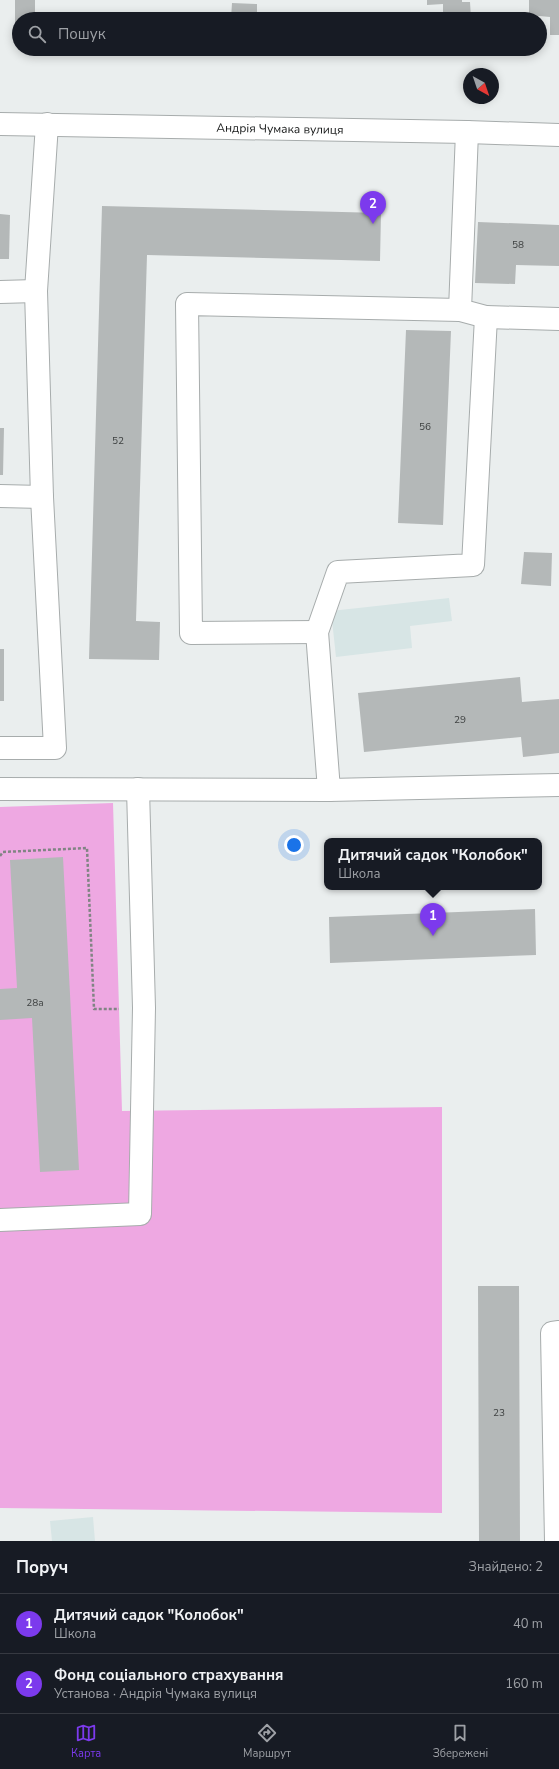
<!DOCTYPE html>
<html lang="uk">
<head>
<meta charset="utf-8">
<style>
  :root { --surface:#171b24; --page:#242831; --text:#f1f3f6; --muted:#9ea1a6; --line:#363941; --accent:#7c3aed }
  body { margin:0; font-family:"Nunito Sans",sans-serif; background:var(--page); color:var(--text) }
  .compass { position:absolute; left:463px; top:68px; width:36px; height:36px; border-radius:50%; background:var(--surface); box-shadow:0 2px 10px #0003; rotate:140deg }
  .you { position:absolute; left:294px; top:845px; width:14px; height:14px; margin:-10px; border:3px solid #fff; border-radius:50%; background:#1a73e8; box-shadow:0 0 0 6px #1a73e833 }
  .badge { display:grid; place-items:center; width:26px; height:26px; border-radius:50%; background:var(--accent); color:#fff; font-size:13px; font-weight:700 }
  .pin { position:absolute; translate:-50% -33px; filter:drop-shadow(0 1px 2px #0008) }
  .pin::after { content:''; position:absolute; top:21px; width:14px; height:12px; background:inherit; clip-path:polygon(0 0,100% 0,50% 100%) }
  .popup { position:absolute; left:324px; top:838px; width:218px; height:52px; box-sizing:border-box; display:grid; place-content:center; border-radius:8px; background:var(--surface); filter:drop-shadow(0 1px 3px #0005); font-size:13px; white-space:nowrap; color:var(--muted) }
  .popup b { font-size:15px; color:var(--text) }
  .popup::after { content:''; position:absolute; left:50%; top:100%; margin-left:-8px; border:8px solid transparent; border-top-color:var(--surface) }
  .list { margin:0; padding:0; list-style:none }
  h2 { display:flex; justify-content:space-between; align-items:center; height:52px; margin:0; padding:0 16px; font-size:17px }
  h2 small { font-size:13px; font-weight:400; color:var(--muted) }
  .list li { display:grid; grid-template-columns:26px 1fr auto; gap:12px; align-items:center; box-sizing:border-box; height:60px; padding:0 16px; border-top:1px solid var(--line) }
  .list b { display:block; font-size:15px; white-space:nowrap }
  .list p { margin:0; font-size:13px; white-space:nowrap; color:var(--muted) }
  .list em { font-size:13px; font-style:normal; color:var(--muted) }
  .icon { flex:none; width:22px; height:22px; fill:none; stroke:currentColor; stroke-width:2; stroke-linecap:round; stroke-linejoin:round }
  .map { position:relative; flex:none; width:559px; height:1541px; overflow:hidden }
  .search { position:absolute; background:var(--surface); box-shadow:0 2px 10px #0003; left:12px; right:12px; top:12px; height:44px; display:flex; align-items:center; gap:10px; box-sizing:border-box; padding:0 14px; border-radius:22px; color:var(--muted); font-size:15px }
  .sheet { height:172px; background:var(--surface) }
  nav { display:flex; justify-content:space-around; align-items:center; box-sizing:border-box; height:56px; border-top:1px solid var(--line); background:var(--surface); font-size:11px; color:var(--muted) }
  nav a { display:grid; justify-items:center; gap:2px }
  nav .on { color:var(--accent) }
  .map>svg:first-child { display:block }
  .built { fill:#d7e5e5 }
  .green { fill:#eea8e2 }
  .building { fill:#b4b8b8 }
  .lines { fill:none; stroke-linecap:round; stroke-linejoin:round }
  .minor-casing { stroke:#a7acac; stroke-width:24 }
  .path { stroke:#818484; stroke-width:2.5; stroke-dasharray:3 2; stroke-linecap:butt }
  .minor { stroke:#fff; stroke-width:22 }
  .labels { text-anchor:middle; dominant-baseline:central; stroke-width:4; stroke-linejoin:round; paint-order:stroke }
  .number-label { font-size:10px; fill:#3e4141 }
  .street-label { font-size:12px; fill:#171919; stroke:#eaeeee }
</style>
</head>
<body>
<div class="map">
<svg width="559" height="1541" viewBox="0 0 559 1541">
  <rect width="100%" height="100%" fill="#eaeeee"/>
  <path class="built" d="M449,598L452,621L410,626L412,648L336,657L331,611Z
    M93,1517L95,1541H52L50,1521Z"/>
  <path class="green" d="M113,803L122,1111L442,1107V1513L0,1508V807Z"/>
  <path class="building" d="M15,0H35V19H19V40H15Z
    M427,0H462V2H470L471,19H443V4L427,5Z
    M529,0H559V35H550V17L529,15Z
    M232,3L257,4V19H231Z
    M159,49H210V55H158Z
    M231,49H256V56H231Z
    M102,206L381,213L380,261L147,255L136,621L160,622L159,660L89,659Z
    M0,214L10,215L9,259H0Z
    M478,222L559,225V266L516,265L515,284L475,283Z
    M406,330L451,331L443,525L398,523Z
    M0,428H4L3,475H0Z
    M524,552L552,553L551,586L521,584Z
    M0,649H4V701H0Z
    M520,677L522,702L559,699V753L523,757L521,737L364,752L358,693Z
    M63,857L79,1170L40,1172L32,1018L0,1020V989L17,988L10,860Z
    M535,909L536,955L330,963L329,917Z
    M478,1286H519L520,1541H479Z"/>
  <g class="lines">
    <g class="minor-casing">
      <g id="minor">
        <path id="s1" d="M0,124L467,132L559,135"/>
        <path d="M467,132L460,310L486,317L473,565L338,572L317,632L329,790L559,785"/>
        <path d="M0,292L36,291"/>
        <path d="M486,317L559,319"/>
        <path d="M0,496L42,497"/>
        <path d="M317,632L191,633L187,304L460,310"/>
        <path d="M0,748H55L42,497L36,291L47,124"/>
        <path d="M0,789L329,790"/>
        <path d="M0,1220L140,1214L144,1008L138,789"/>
        <path d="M556,1541L552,1333L559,1332"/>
      </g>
    </g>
    <path class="path" d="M0,856L3,852L87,848L94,1009H119"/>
    <use href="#minor" class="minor"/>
  </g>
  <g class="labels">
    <g class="number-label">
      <text x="518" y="245">58</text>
      <text x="425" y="427">56</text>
      <text x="118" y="441">52</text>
      <text x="460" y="720">29</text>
      <text x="35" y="1003">28а</text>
      <text x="499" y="1413">23</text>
    </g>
    <g class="street-label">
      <text stroke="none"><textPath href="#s1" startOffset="280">Андрія Чумака вулиця</textPath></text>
    </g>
  </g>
</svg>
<svg class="compass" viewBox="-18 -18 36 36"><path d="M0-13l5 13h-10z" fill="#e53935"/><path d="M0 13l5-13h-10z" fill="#9ea1a6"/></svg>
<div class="you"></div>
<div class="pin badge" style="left:433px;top:936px">1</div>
<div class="popup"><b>Дитячий садок &quot;Колобок&quot;</b>Школа</div>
<div class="pin badge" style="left:373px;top:224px">2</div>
<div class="search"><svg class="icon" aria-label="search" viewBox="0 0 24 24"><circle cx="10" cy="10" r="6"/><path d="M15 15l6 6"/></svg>Пошук</div>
</div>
<section class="sheet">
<h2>Поруч<small>Знайдено: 2</small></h2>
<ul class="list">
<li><span class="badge">1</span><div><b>Дитячий садок &quot;Колобок&quot;</b><p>Школа</p></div><em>40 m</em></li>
<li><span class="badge">2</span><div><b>Фонд соціального страхування</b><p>Установа · Андрія Чумака вулиця</p></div><em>160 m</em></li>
</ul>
</section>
<nav>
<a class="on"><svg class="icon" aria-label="map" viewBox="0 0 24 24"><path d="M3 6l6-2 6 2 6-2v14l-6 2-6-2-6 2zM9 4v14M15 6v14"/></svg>Карта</a>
<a><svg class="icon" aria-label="directions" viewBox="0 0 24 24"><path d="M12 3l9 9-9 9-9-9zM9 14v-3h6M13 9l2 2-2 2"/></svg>Маршрут</a>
<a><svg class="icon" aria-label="saved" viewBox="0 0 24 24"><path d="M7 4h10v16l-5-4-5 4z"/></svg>Збережені</a>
</nav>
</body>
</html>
